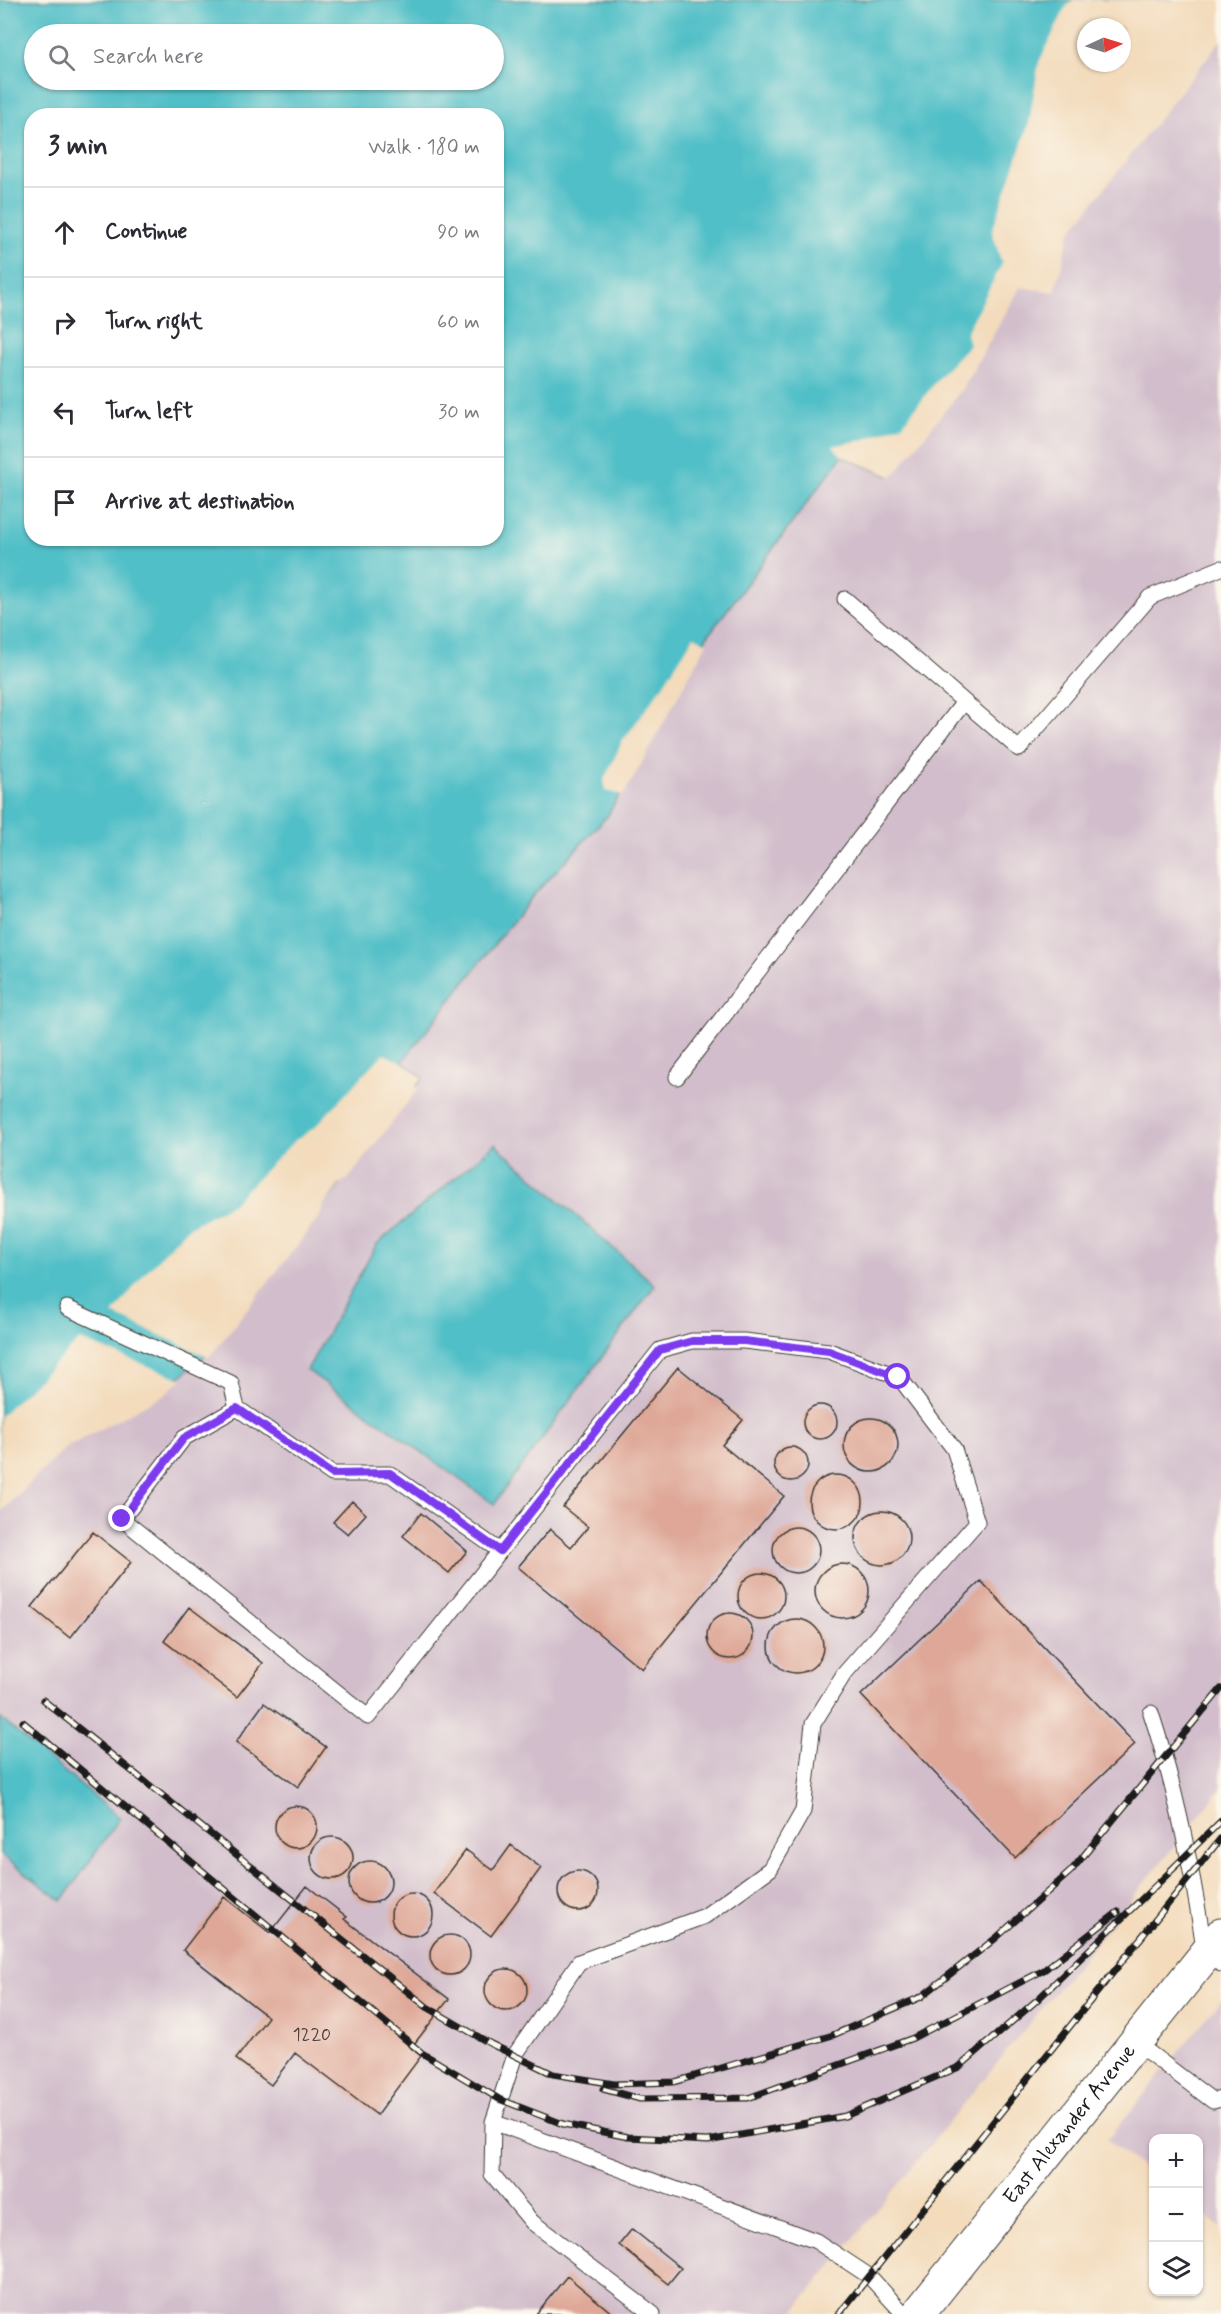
<!DOCTYPE html>
<html lang="en">
<head>
<meta charset="utf-8">
<style>
  :root { --surface:#fff; --page:#f7f7f7; --text:#2b2b33; --muted:#7c7c81; --line:#e1e1e2 }
  body { margin:0; font-family:Mynerve,sans-serif; background:var(--page); color:var(--text) }
  .controls { position:absolute; right:18px; bottom:18px; display:grid; overflow:hidden; border-radius:12px; box-shadow:0 2px 4px #0004 }
  .controls button { width:54px; height:54px; display:grid; place-items:center; padding:0; border:0; border-bottom:2px solid var(--line); background:var(--surface); color:var(--text); font:30px sans-serif }
  .compass { position:absolute; left:1077px; top:18px; width:54px; height:54px; border-radius:50%; background:var(--surface); box-shadow:0 2px 4px #0004; rotate:86deg }
  .stop { position:absolute; width:18px; height:18px; margin:-14px; border:4px solid #7c3aed; border-radius:50%; background:#fff }
  .stop.end { background:#7c3aed; border-color:#fff; box-shadow:0 2px 6px #0008 }
  .list { margin:0; padding:0; list-style:none }
  h2 { display:flex; justify-content:space-between; align-items:center; height:78px; margin:0; padding:0 24px; font-size:26px }
  h2 small { font-size:20px; font-weight:400; color:var(--muted) }
  .list li { display:grid; grid-template-columns:39px 1fr auto; gap:18px; align-items:center; box-sizing:border-box; height:90px; padding:0 24px; border-top:2px solid var(--line) }
  .list b { display:block; font-size:22px; white-space:nowrap }
  .list em { font-size:20px; font-style:normal; color:var(--muted) }
  .icon { flex:none; width:33px; height:33px; fill:none; stroke:currentColor; stroke-width:2; stroke-linecap:round; stroke-linejoin:round }
  .map { position:relative; flex:none; width:1221px; height:2314px; overflow:hidden }
  .search { position:absolute; background:var(--surface); box-shadow:0 2px 4px #0004; left:24px; top:24px; width:480px; height:66px; display:flex; align-items:center; gap:15px; box-sizing:border-box; padding:0 21px; border-radius:33px; color:var(--muted); font-size:22px }
  .panel { position:absolute; background:var(--surface); box-shadow:0 2px 4px #0004; left:24px; top:108px; width:480px; height:438px; border-radius:24px }
  .map>svg:first-child { display:block }
  .industrial { fill:#d1bdcb }
  .water { fill:#51bfc7; stroke:#366e72; stroke-width:1.5; fill-rule:evenodd }
  .pier { fill:#f3dbbc; fill-rule:evenodd }
  .building { fill:#dea797 }
  .lines { fill:none; stroke-linecap:round; stroke-linejoin:round }
  .service-casing { stroke:#3c3934; stroke-width:17 }
  .tertiary-casing { stroke:#3c3934; stroke-width:35 }
  .service { stroke:#fff; stroke-width:15 }
  .tertiary { stroke:#fff; stroke-width:33 }
  .rail-casing { stroke:#1c1c1c; stroke-width:7 }
  .rail { stroke:#fbf7ec; stroke-width:4.5; stroke-dasharray:14; stroke-linecap:butt }
  .route { stroke:#7c3aed; stroke-width:8 }
  .labels { text-anchor:middle; dominant-baseline:central; stroke-width:5; stroke-linejoin:round; paint-order:stroke }
  .number-label { font-size:18px; fill:#4c3f3b }
  .street-label { font-size:21px; fill:#1c1c1c; stroke:#fbf7ec }
</style>
</head>
<body>
<div class="map">
<svg width="1221" height="2314" viewBox="0 0 1221 2314">
  <rect width="100%" height="100%" fill="#fbf7ec"/>
  <filter id="ink" filterUnits="userSpaceOnUse"><feTurbulence type="fractalNoise" baseFrequency=".0167" numOctaves="2"/><feDisplacementMap in="SourceGraphic" scale="12" xChannelSelector="R" yChannelSelector="G"/><feConvolveMatrix kernelMatrix="1 2 1 2 8 2 1 2 1" color-interpolation-filters="sRGB"/></filter>
  <filter id="wash" filterUnits="userSpaceOnUse"><feTurbulence type="fractalNoise" baseFrequency=".008" numOctaves="4" result="noise"/><feDisplacementMap in="SourceGraphic" scale="24" xChannelSelector="R" yChannelSelector="G"/><feGaussianBlur stdDeviation="1.35" result="paint"/><feColorMatrix in="noise" values="0 0 0 0 0 0 0 0 0 0 0 0 0 0 0 0 0 1.4 0 .05"/><feComposite in="paint" operator="in"/></filter>
  <g filter="url(#wash)">
    <rect width="100%" height="100%" fill="#f3dbbc"/>
    <path class="industrial" d="M1221,40V1789L792,2314H0V1510L62,1447L323,1207L423,1078L402,1062L531,898L608,815L704,641L842,456L1017,287L1055,292L1070,232Z
      M1221,2000V2228L1199,2210L1198,2138H1154L1153,2176L1107,2140Z"/>
    <path class="water" d="M0,0H1173L1160,13L1069,168L1017,287L889,476L842,456L704,641L608,815L531,898L402,1062L423,1078L208,1353L163,1391L62,1447L0,1510ZM1086,27H1122V63H1086ZM34,34H494V80H34ZM32,116H496V538H32Z
      M495,1144L655,1285L494,1504L307,1370L377,1244Z
      M0,1718L120,1818L62,1901L0,1854Z"/>
    <path class="pier" d="M1073,0H1176L1163,15L1072,169L1020,288L963,388L892,477L842,456L833,446L863,440L903,424L940,376L969,345L966,333L1002,264L992,231L1029,123L1039,62L1066,7ZM1086,27H1122V63H1086Z
      M694,636L707,643L633,779L623,795L606,791L604,780L622,742L662,687Z
      M383,1054L402,1062L423,1078L416,1086L418,1089L349,1178L340,1184L323,1207L320,1216L211,1355L208,1357L113,1314L145,1273L188,1228L233,1203L294,1141L314,1128Z
      M80,1340L182,1379L165,1394L64,1449L0,1513V1416Z"/>
    <g id="blocks">
      <path class="building" d="M678,1367L743,1420L722,1445L784,1496L642,1669L518,1567L550,1529L571,1547L588,1527L563,1507Z
        M803 1422a17 17 0 1 1 34 0a17 17 0 1 1-34 0Z
        M844 1445a27 27 0 1 1 54 0a27 27 0 1 1-54 0Z
        M774 1464a17 17 0 1 1 34 0a17 17 0 1 1-34 0Z
        M809 1502a27 27 0 1 1 54 0a27 27 0 1 1-54 0Z
        M352,1501L366,1514L348,1534L333,1522Z
        M855 1538a27 27 0 1 1 54 0a27 27 0 1 1-54 0Z
        M421,1513L467,1551L449,1573L403,1536Z
        M773 1550a23 23 0 1 1 46 0a23 23 0 1 1-46 0Z
        M93,1532L131,1562L70,1638L32,1607Z
        M815 1591a27 27 0 1 1 54 0a27 27 0 1 1-54 0Z
        M738 1596a23 23 0 1 1 46 0a23 23 0 1 1-46 0Z
        M981,1581L1135,1744L1015,1858L861,1695Z
        M189,1607L263,1663L237,1697L164,1641Z
        M707 1636a23 23 0 1 1 46 0a23 23 0 1 1-46 0Z
        M769 1646a27 27 0 1 1 54 0a27 27 0 1 1-54 0Z
        M264,1703L326,1747L298,1787L236,1742Z
        M275 1827a21 21 0 1 1 42 0a21 21 0 1 1-42 0Z
        M311 1858a21 21 0 1 1 42 0a21 21 0 1 1-42 0Z
        M511,1845L541,1868L491,1936L434,1893L466,1850L493,1870Z
        M349 1882a21 21 0 1 1 42 0a21 21 0 1 1-42 0Z
        M558 1891a20 20 0 1 1 40 0a20 20 0 1 1-40 0Z
        M307,1886L347,1917L344,1919L449,1999L411,2048L421,2056L377,2115L295,2053L271,2085L236,2059L268,2017L183,1950L224,1897L270,1933Z
        M391 1915a21 21 0 1 1 42 0a21 21 0 1 1-42 0Z
        M430 1955a20 20 0 1 1 40 0a20 20 0 1 1-40 0Z
        M485 1990a21 21 0 1 1 42 0a21 21 0 1 1-42 0Z
        M632,2229L681,2268L668,2284L619,2245Z
        M567,2276L613,2314H536Z"/>
    </g>
  </g>
  <g filter="url(#ink)">
    <use href="#blocks" fill-opacity="0" stroke="#3c3934" stroke-width="1.5"/>
    <g class="lines">
      <g class="service-casing">
        <path id="service" d="M845,599L1019,749L1150,597L1221,568
          M677,1077L964,702
          M67,1308L231,1383L237,1408
          M500,1551L390,1474H332L237,1408L184,1438L122,1519L368,1717L660,1350L692,1341H744L829,1351L899,1377L954,1449L977,1522L844,1674L813,1724L803,1811L770,1869L705,1916L579,1962L515,2055L493,2122L492,2174L532,2222L653,2314
          M1151,1713C1177,1792 1193,1872 1205,1955L1221,1964
          M1135,2042L1213,2101L1221,2099
          M493,2122L816,2241L869,2276L904,2314"/>
      </g>
      <g class="tertiary-casing">
        <g id="tertiary">
          <path id="s1" d="M918,2314L1221,1935"/>
        </g>
      </g>
      <use href="#service" class="service"/>
      <use href="#tertiary" class="tertiary"/>
      <g class="rail-casing">
        <path id="rail" d="M43,1700L427,2007L491,2044L553,2074L614,2084L674,2082L833,2035L921,1997L996,1938L1071,1871L1221,1689
          M23,1722L422,2053L499,2099L563,2124L628,2137L708,2141L845,2116L959,2067L1037,2000L1175,1867
          M1170,1871L1221,1821
          M603,2089L640,2099L748,2098L913,2038L1044,1970L1118,1912
          M839,2314L1221,1838"/>
      </g>
      <use href="#rail" class="rail"/>
    </g>
  </g>
  <g class="lines" filter="url(#ink)">
    <path class="route" d="M122,1519L184,1438L237,1408L332,1474L390,1473L500,1551L660,1350L692,1341H744L829,1351L898,1377"/>
  </g>
  <g class="labels">
    <g class="number-label">
      <text x="312" y="2035">1220</text>
    </g>
    <g class="street-label">
      <text stroke="none"><textPath href="#s1" startOffset="243">East Alexander Avenue</textPath></text>
    </g>
  </g>
</svg>
<div class="controls">
<button>+</button>
<button>−</button>
<button><svg class="icon" aria-label="layers" viewBox="0 0 24 24"><path d="M12 4l9 5-9 5-9-5zM3 14l9 5 9-5"/></svg></button>
</div>
<svg class="compass" viewBox="-18 -18 36 36"><path d="M0-13l5 13h-10z" fill="#e53935"/><path d="M0 13l5-13h-10z" fill="#7c7c81"/></svg>
<div class="stop" style="left:898px;top:1377px"></div>
<div class="stop end" style="left:122px;top:1519px"></div>
<div class="search"><svg class="icon" aria-label="search" viewBox="0 0 24 24"><circle cx="10" cy="10" r="6"/><path d="M15 15l6 6"/></svg>Search here</div>
<section class="panel">
<h2>3 min<small>Walk · 180 m</small></h2>
<ul class="list">
<li><svg class="icon" aria-label="ahead" viewBox="0 0 24 24"><path d="M12 20V5M6 11l6-6 6 6"/></svg><div><b>Continue</b></div><em>90 m</em></li>
<li><svg class="icon" aria-label="right" viewBox="0 0 24 24"><path d="M7 20v-9h11M14 6l5 5-5 5"/></svg><div><b>Turn right</b></div><em>60 m</em></li>
<li><svg class="icon" aria-label="left" viewBox="0 0 24 24"><path d="M17 20v-9H6M10 6l-5 5 5 5"/></svg><div><b>Turn left</b></div><em>30 m</em></li>
<li><svg class="icon" aria-label="arrive" viewBox="0 0 24 24"><path d="M6 21V4h12l-3 4 3 4H6"/></svg><div><b>Arrive at destination</b></div></li>
</ul>
</section>
</div>
</body>
</html>
